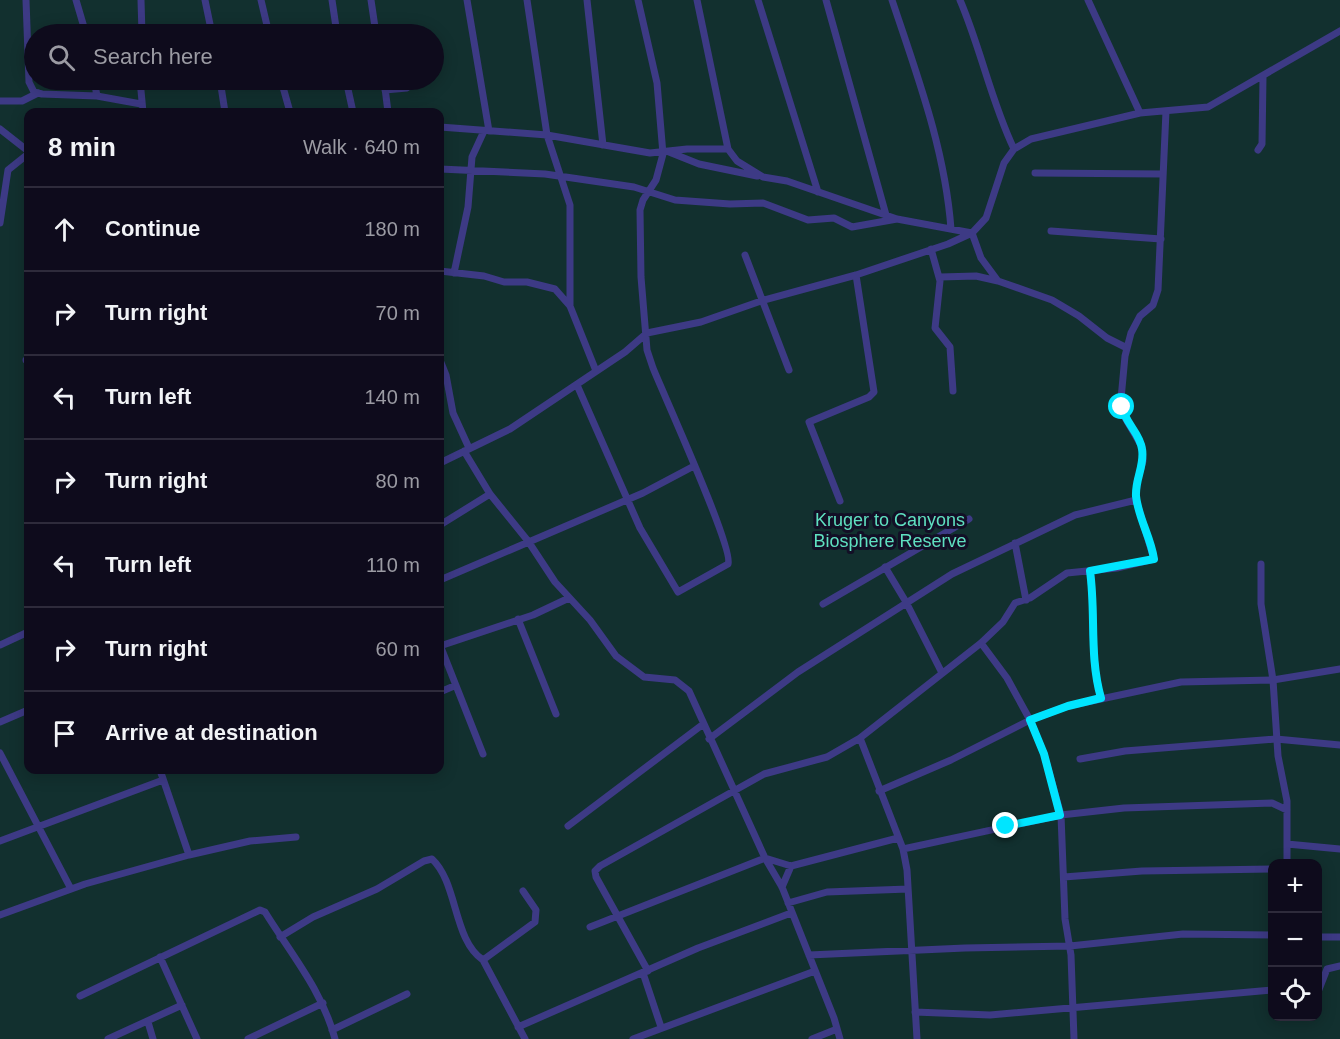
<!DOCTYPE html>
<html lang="en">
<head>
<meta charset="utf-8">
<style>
  :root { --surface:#0e0b1c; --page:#1c1929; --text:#f1f3f6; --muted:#9b9ba3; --line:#2e2b3b }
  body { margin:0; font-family:Helvetica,sans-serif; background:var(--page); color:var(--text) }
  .controls { position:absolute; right:18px; bottom:18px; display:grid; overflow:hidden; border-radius:12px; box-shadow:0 3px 15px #0003 }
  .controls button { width:54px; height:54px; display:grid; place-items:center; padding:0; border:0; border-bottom:2px solid var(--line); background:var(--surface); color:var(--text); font:30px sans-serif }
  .stop { position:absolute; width:18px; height:18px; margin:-14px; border:4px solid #00e5ff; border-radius:50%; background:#fff }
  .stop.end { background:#00e5ff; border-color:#fff; box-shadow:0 2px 6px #0008 }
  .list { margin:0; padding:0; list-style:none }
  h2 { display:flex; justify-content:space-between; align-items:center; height:78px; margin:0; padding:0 24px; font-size:26px }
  h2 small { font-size:20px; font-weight:400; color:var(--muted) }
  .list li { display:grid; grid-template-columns:39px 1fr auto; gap:18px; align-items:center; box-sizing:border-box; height:84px; padding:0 24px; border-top:2px solid var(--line) }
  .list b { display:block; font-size:22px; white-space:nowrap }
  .list em { font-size:20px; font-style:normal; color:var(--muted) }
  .icon { flex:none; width:33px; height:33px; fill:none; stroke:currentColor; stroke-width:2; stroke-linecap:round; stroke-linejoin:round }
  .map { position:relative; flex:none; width:1340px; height:1039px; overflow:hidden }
  .search { position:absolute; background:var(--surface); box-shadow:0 3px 15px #0003; left:24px; top:24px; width:420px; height:66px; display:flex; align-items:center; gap:15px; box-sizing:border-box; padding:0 21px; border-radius:33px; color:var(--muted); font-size:22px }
  .panel { position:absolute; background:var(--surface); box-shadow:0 3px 15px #0003; left:24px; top:108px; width:420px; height:666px; border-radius:12px }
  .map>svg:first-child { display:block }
  .green { fill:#12302f; fill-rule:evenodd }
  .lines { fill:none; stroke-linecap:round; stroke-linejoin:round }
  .minor { stroke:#3d3a85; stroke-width:7 }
  .route { stroke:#00e5ff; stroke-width:8 }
  .labels { text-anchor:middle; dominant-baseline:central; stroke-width:6; stroke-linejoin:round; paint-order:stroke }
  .park-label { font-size:18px; fill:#5fe0c0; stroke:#130f26 }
</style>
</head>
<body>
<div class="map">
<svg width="1340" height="1039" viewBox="0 0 1340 1039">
  <rect width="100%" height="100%" fill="#130f26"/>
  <path class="green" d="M0,0H1340V1039H0ZM34,34H434V80H34ZM28,112H440V770H28ZM1272,864H1318V1016H1272Z"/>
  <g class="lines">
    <path class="minor" d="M26,0L29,82L34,92L42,94L97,96L141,104
      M76,0L86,34
      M141,0L142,34
      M205,0L212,34
      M261,0L269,34
      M332,0L337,34
      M371,0L376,34
      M467,0L489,131
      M527,0L547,135L570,205V306
      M587,0L603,145
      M697,0L728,149L737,161L763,177L787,181L897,219L972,233L981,258L998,281L1052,300L1079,316L1107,338L1127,348
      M758,0L818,192
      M826,0L886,215
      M892,0C917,75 945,149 951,229
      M960,0C981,49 991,101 1014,149
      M1088,0L1140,113
      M344,34L403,29L409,30L411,34
      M94,80L97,96
      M140,80L143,112
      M220,80L225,112
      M281,80L290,112
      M346,80L353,112
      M384,80L388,112
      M385,90L407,88L411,80
      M0,101H22L38,93
      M440,127L547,135L650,153L687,149H728
      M0,129L28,151
      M1258,150L1262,144L1263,77
      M669,152L699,164L757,176
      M440,169L545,174L634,187L675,200L730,204L763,203L808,220L834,218L852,227L897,219
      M1035,173L1163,174
      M0,223L8,170L28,154
      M1051,231L1161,239
      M931,249L940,281L935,328L950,347L953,391
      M745,255L789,370
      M440,271L484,276L504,282H527L555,289L570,306L596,371
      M454,273L468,207L472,157L484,131
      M940,277L976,276L998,281
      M26,360H28
      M440,360L446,375L453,413L469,448
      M577,385L640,528L678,592L728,564C735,551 663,393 653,368L647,350L641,277L640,210L643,200L656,180L663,154L657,83L638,0
      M464,451L490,494L528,541L555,582L590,620L616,656L644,677L675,680L689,691L765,858L782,887L834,1018L840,1039
      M440,463L510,429L625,352L647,333L701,322L761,301L856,275L948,244L972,233L986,218L1004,163L1014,149L1031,139L1140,113L1208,107L1340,31
      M840,501L809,422L869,397L874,392L856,275
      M440,525L490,494
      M1015,543L1026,600
      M1261,564V604L1273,680L1278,756L1287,801V864
      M885,567L906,602L942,673
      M1090,571C1096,614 1089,656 1101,698
      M440,580L643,493L694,466
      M823,604L969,519
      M518,619L556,714
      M981,643L1007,678L1030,720L1044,754L1061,815L1065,919L1071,955L1074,1039
      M0,645L28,632
      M440,645L483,754
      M440,646L533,615L569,598
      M440,692L454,686
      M0,722L28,710
      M860,738L903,849L907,870L917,1039
      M709,739L798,672L952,574L1075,515L1136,500
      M0,753L71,889
      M1080,759L1125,751L1276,739L1340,745
      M160,770L189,855
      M879,791L951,760L1030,720L1068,706L1181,682L1273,680L1340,669
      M568,826L702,725
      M0,841L163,780
      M1287,844L1340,849
      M903,849L1061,815L1124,808L1272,803L1287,810
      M1064,877L1142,871L1272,869
      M782,887L791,866
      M788,903L827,892L908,889
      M0,915L85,884L189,855L250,841L296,837
      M590,927L765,858L791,866L898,838
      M280,937L313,917L377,889L424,861L432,859C458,883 453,940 483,960L525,1039
      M1318,937H1340
      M809,955L965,948L1070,946L1183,934L1272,935
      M160,957L197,1039
      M483,960L535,922L536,910L523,891
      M648,971L596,877L595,871L600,866L764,774L827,757L860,738L981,643L1003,622L1015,603L1030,598L1067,573L1117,568L1154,559L1136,500L1137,482L1143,461L1142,447L1124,416L1121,399L1125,356L1131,333L1140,316L1153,305L1158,290L1166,111
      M643,973L661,1027
      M1318,992L1327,969L1340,966
      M80,996L260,910L265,912C291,954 322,990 335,1039
      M915,1012L990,1015L1272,990
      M148,1022L153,1039
      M518,1027L698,948L791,913
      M332,1030L407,994
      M108,1039L182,1005
      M248,1039L323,1003
      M633,1039L815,971
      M812,1039L837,1029"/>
  </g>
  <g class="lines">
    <path class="route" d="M1006,826L1060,815L1044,754L1030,720L1068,706L1101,698C1089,656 1096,614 1090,571L1154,559C1151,538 1138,517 1136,496C1135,479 1145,465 1142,449C1140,433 1125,423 1122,407"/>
  </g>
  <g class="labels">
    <g class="park-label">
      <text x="890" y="520">Kruger to Canyons<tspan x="890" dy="21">Biosphere Reserve</tspan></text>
    </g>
  </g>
</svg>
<div class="controls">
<button>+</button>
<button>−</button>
<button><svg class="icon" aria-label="locate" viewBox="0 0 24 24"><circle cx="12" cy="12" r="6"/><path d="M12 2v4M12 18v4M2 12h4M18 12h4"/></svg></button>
</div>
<div class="stop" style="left:1122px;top:407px"></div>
<div class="stop end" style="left:1006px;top:826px"></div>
<div class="search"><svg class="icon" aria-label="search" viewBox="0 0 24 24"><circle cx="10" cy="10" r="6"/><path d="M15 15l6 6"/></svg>Search here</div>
<section class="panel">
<h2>8 min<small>Walk · 640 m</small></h2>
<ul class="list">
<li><svg class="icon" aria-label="ahead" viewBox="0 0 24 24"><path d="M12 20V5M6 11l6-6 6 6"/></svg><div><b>Continue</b></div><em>180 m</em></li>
<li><svg class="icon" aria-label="right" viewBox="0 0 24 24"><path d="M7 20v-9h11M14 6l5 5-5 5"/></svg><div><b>Turn right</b></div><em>70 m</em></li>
<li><svg class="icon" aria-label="left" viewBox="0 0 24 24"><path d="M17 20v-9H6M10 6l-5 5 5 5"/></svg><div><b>Turn left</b></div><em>140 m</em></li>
<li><svg class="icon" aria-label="right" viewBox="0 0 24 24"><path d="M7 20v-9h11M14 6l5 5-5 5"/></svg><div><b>Turn right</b></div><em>80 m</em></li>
<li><svg class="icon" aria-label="left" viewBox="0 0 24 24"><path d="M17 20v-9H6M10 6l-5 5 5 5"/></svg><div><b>Turn left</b></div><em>110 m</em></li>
<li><svg class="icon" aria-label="right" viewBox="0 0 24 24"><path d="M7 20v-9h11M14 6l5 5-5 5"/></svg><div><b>Turn right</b></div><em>60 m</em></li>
<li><svg class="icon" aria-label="arrive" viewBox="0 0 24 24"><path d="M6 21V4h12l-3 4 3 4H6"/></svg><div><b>Arrive at destination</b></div></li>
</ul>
</section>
</div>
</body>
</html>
